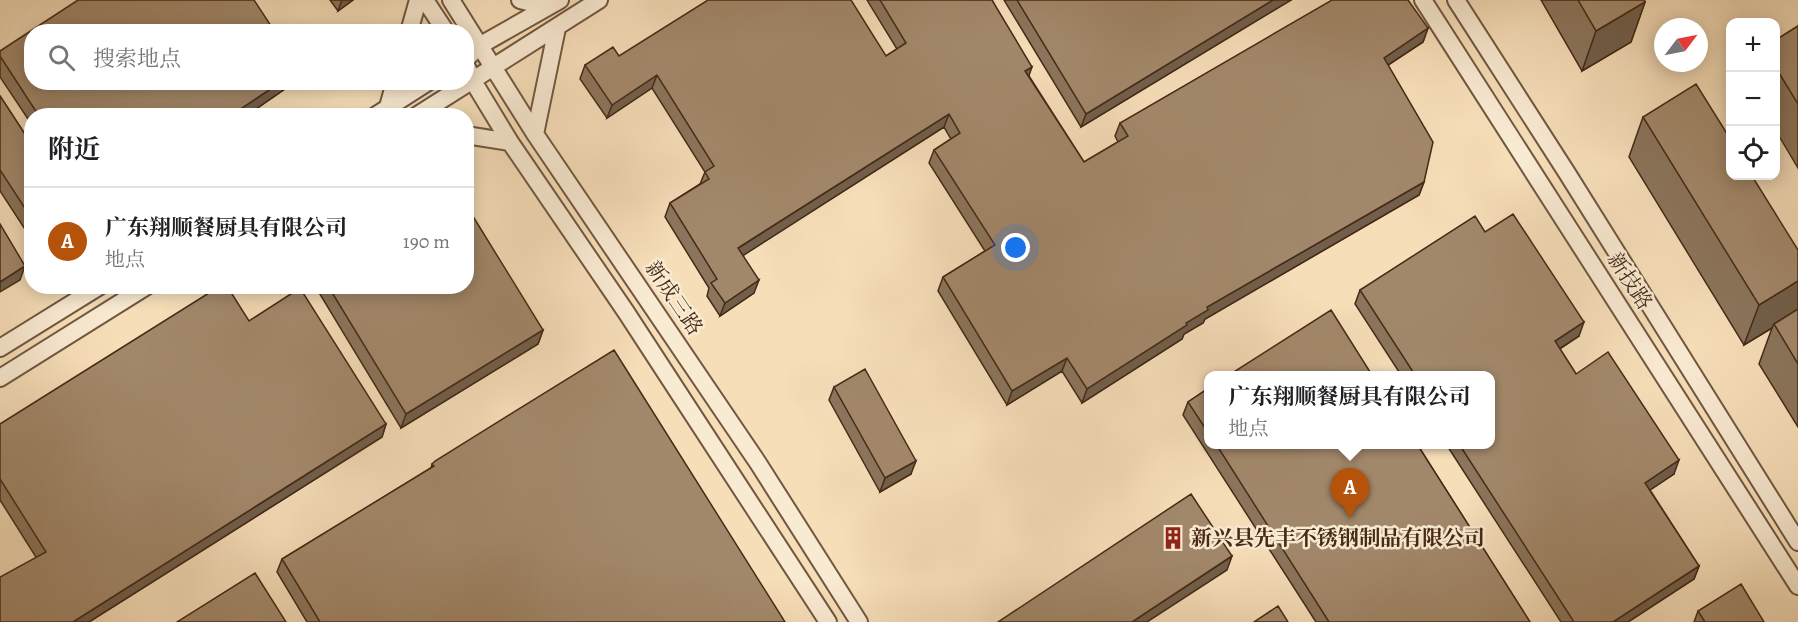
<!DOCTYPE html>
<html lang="zh">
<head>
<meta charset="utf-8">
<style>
  :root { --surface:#fff; --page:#f6f6f6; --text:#202124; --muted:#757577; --line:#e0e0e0; --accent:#b45309 }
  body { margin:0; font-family:Alegreya,"Noto Serif SC",serif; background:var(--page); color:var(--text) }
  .controls { position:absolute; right:18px; top:18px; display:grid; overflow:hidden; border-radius:12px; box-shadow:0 3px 15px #0003 }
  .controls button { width:54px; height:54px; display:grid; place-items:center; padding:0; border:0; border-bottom:2px solid var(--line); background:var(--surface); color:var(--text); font:30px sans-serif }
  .compass { position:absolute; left:1654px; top:18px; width:54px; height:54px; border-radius:50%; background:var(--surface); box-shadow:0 3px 15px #0003; rotate:58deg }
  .you { position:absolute; left:1016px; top:248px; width:21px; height:21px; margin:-15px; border:4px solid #fff; border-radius:50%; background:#1a73e8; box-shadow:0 0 0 9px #1a73e833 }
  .badge { display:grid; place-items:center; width:39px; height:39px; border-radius:50%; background:var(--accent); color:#fff; font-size:20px; font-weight:700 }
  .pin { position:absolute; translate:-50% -50px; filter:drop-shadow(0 2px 3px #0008) }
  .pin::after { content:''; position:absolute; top:32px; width:21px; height:18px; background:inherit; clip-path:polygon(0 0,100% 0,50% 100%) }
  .popup { position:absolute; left:1204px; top:371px; width:291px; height:78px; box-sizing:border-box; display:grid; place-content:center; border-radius:12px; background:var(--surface); filter:drop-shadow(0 2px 4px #0005); font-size:20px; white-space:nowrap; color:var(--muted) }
  .popup b { font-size:22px; color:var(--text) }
  .popup::after { content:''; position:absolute; left:50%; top:100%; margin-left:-12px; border:12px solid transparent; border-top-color:var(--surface) }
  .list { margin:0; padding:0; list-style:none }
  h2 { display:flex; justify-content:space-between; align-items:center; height:78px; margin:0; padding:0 24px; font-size:26px }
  h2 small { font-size:20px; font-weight:400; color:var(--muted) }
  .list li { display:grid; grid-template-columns:39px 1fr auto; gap:18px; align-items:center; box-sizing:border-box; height:108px; padding:0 24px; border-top:2px solid var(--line) }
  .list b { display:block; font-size:22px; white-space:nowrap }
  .list p { margin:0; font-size:20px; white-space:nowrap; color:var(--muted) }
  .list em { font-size:20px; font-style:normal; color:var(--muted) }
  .icon { flex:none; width:33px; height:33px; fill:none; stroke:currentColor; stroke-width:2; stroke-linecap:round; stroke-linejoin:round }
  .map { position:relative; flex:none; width:1798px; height:622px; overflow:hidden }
  .search { position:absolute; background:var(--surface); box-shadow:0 3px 15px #0003; left:24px; top:24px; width:450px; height:66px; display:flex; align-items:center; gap:15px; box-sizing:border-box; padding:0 21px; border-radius:24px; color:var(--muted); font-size:22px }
  .panel { position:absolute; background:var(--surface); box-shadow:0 3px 15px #0003; left:24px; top:108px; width:450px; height:186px; border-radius:24px }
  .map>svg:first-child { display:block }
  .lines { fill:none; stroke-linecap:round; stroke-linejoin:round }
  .tertiary-casing { stroke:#72573f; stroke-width:20 }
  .tertiary { stroke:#f9ead2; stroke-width:16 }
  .wall { fill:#8b755c; stroke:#462a16; stroke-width:1.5 }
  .shaded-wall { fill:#715f4b; stroke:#462a16; stroke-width:1.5 }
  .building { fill:#a2886b; stroke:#462a16; stroke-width:1.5 }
  .labels { text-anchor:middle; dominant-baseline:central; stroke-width:5; stroke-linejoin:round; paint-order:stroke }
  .street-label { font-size:21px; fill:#462a16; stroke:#f9ead2 }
  .poi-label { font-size:21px; font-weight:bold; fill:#462a16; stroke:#f9ead2; text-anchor:start }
</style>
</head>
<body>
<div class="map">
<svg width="1798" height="622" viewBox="0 0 1798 622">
  <rect width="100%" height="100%" fill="#f6deb9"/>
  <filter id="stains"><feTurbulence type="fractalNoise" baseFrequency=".00333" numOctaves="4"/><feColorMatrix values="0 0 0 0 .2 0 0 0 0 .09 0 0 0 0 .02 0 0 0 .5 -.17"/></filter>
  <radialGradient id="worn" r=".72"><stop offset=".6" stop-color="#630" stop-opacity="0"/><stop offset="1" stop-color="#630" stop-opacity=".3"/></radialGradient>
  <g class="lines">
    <g class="tertiary-casing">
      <path id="tertiary" d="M425,0L446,32
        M451,0L535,134L758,463L859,622
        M520,0L548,7
        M1423,0L1798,586
        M1456,0L1567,173L1798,542
        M409,32L418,0
        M466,59L479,46L560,0
        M466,65L473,81L510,142L626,312L828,622
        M388,107L395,82
        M375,116L428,82
        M416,116L599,0
        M535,134L557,28
        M466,135L510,142
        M0,348L100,286
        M0,378L147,286"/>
    </g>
    <use href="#tertiary" class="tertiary"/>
  </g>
  <path class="wall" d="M330,0H353L338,11Z
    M867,0H992L1029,76L1084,162L1118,142L1115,136L1120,123L1428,28L1423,42L1388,65L1424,182L1419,195L1205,319L1203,323L1184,334L1182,339L1082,403L1062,371L1007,405L938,291L943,277L985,251L929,163L934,150L951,139L944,127L743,255L754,293L720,316L707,296L709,288L665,217L670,203L700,184L705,172L652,88L607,118L580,79L585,65L619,56H886L897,49Z
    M1004,0H1291L1081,127Z
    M1541,0H1644L1645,2L1631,42L1582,71Z
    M1798,26V168L1776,131V40Z
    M0,51L32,82H295L246,116H32V125L0,77Z
    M0,96L32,145V240L0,191Z
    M1643,117L1798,250V427L1759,364L1772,328L1744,345L1629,157Z
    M1485,232L1579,336L1560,349L1576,374L1674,474L1650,490L1699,566L1694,579L1628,622H1561L1446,444H1491V375H1401L1355,304L1360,290Z
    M277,286H291L281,293Z
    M315,286H466L543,330L538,344L401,428Z
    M249,321L386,424L382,437L89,622H0L36,557L0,500V424Z
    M834,387L911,474L880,492L829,400Z
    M1209,388V444H1417L1530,622H1316L1183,415L1188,402Z
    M432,464L785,622H307L277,572L282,559L431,468Z
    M1698,611L1764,622H1694Z"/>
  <path class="shaded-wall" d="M342,0H353L338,11Z
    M1273,0H1291L1081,127L1086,114Z
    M1645,2L1631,42L1582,71L1596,31Z
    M1428,28L1423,42L1379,71L1384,58Z
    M1032,67L1027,81L1025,71Z
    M657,75L652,88L607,118L612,105Z
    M281,82H295L246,116H230Z
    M949,114L944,127L733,262L738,248Z
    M1424,182L1419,195L1205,319L1203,323L1184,334L1182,339L1082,403L1087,389L1207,307Z
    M25,266L20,280L0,292V282Z
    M759,280L754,293L720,316L725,303Z
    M1798,281V311L1774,324L1772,328L1744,345L1759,305Z
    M283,286H291L281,293Z
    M1584,322L1579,336L1550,355L1555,341Z
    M543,330L538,344L401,428L406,414Z
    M1067,358L1062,371L1007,405L1012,391Z
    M386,424L382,437L89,622H73Z
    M1679,460L1674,474L1641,496L1645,483Z
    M916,461L911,474L880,492L885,478Z
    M1232,556L1227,570L1147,622H1132Z
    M1699,566L1694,579L1628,622H1613Z"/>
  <path class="building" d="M78,0H254L275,32H32V82H281L230,116H39L0,56V51Z
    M708,0H851L886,56L906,43L880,0H992L1032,67L1025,71L1084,162L1128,136L1120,123L1332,0H1408L1428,28L1384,58L1433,142L1424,182L1207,307L1208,310L1186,323L1187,325L1087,389L1067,358L1012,391L943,277L995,245L934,150L960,133L949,114L738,248L759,280L725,303L711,283L717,279L670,203L709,179L705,172L714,166L657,75L612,105L585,65L613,47L619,56Z
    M1017,0H1273L1086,114Z
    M1578,0H1644L1645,2L1596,31Z
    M1798,26V104L1776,68V40Z
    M1696,84L1731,140V176H1752L1798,250V281L1759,305L1643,117Z
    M0,96L32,145V219L0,170Z
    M466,205L543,330L406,414L328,286H466Z
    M1513,214L1584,322L1555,341L1576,374L1608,352L1679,460L1645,483L1699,566L1613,622H1574L1459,444H1491V375H1415L1360,290L1475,216L1485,232Z
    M0,224L25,266L0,282Z
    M220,286H227L249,321L300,288L386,424L73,622H0V577L46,552L0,479V424Z
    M1798,309V364L1774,324Z
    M1331,310L1372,375H1229Z
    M614,350L785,622H320L282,559L434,466L432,464L435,461Z
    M865,369L916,461L885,478L834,387Z
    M1209,388V434L1188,402Z
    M1216,444H1417L1530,622H1329Z
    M1191,494L1232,556L1132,622H998Z
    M255,573L286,622H177Z
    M1741,584L1764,622H1705L1698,611Z
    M1278,606L1288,622H1254Z"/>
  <defs>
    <g id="building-bare" transform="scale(1.8)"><path d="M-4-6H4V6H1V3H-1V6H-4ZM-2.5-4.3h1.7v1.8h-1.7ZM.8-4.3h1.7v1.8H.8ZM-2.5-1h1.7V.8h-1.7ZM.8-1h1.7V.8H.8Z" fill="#8f2418" stroke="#f9ead2" stroke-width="2.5" paint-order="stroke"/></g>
  </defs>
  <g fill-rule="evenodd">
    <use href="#building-bare" x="1173" y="538"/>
  </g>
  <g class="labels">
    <g class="street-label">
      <text transform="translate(1630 281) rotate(57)">新技路</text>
      <text transform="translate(674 298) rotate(56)">新成三路</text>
    </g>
    <g class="poi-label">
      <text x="1191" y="538">新兴县先丰不锈钢制品有限公司</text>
    </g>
  </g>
  <rect width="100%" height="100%" filter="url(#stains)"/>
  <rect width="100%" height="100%" fill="url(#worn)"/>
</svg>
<div class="controls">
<button>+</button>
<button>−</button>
<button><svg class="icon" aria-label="locate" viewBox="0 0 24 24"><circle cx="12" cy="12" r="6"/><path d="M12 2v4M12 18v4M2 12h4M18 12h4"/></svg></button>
</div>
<svg class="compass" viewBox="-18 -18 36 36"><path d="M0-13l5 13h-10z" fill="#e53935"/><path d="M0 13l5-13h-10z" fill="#757577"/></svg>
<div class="you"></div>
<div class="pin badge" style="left:1350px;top:518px">A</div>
<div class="popup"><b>广东翔顺餐厨具有限公司</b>地点</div>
<div class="search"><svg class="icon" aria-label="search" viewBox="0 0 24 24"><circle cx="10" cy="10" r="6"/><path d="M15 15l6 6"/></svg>搜索地点</div>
<section class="panel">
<h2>附近<small></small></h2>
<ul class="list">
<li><span class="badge">A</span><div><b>广东翔顺餐厨具有限公司</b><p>地点</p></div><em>190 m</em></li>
</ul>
</section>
</div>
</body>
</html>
